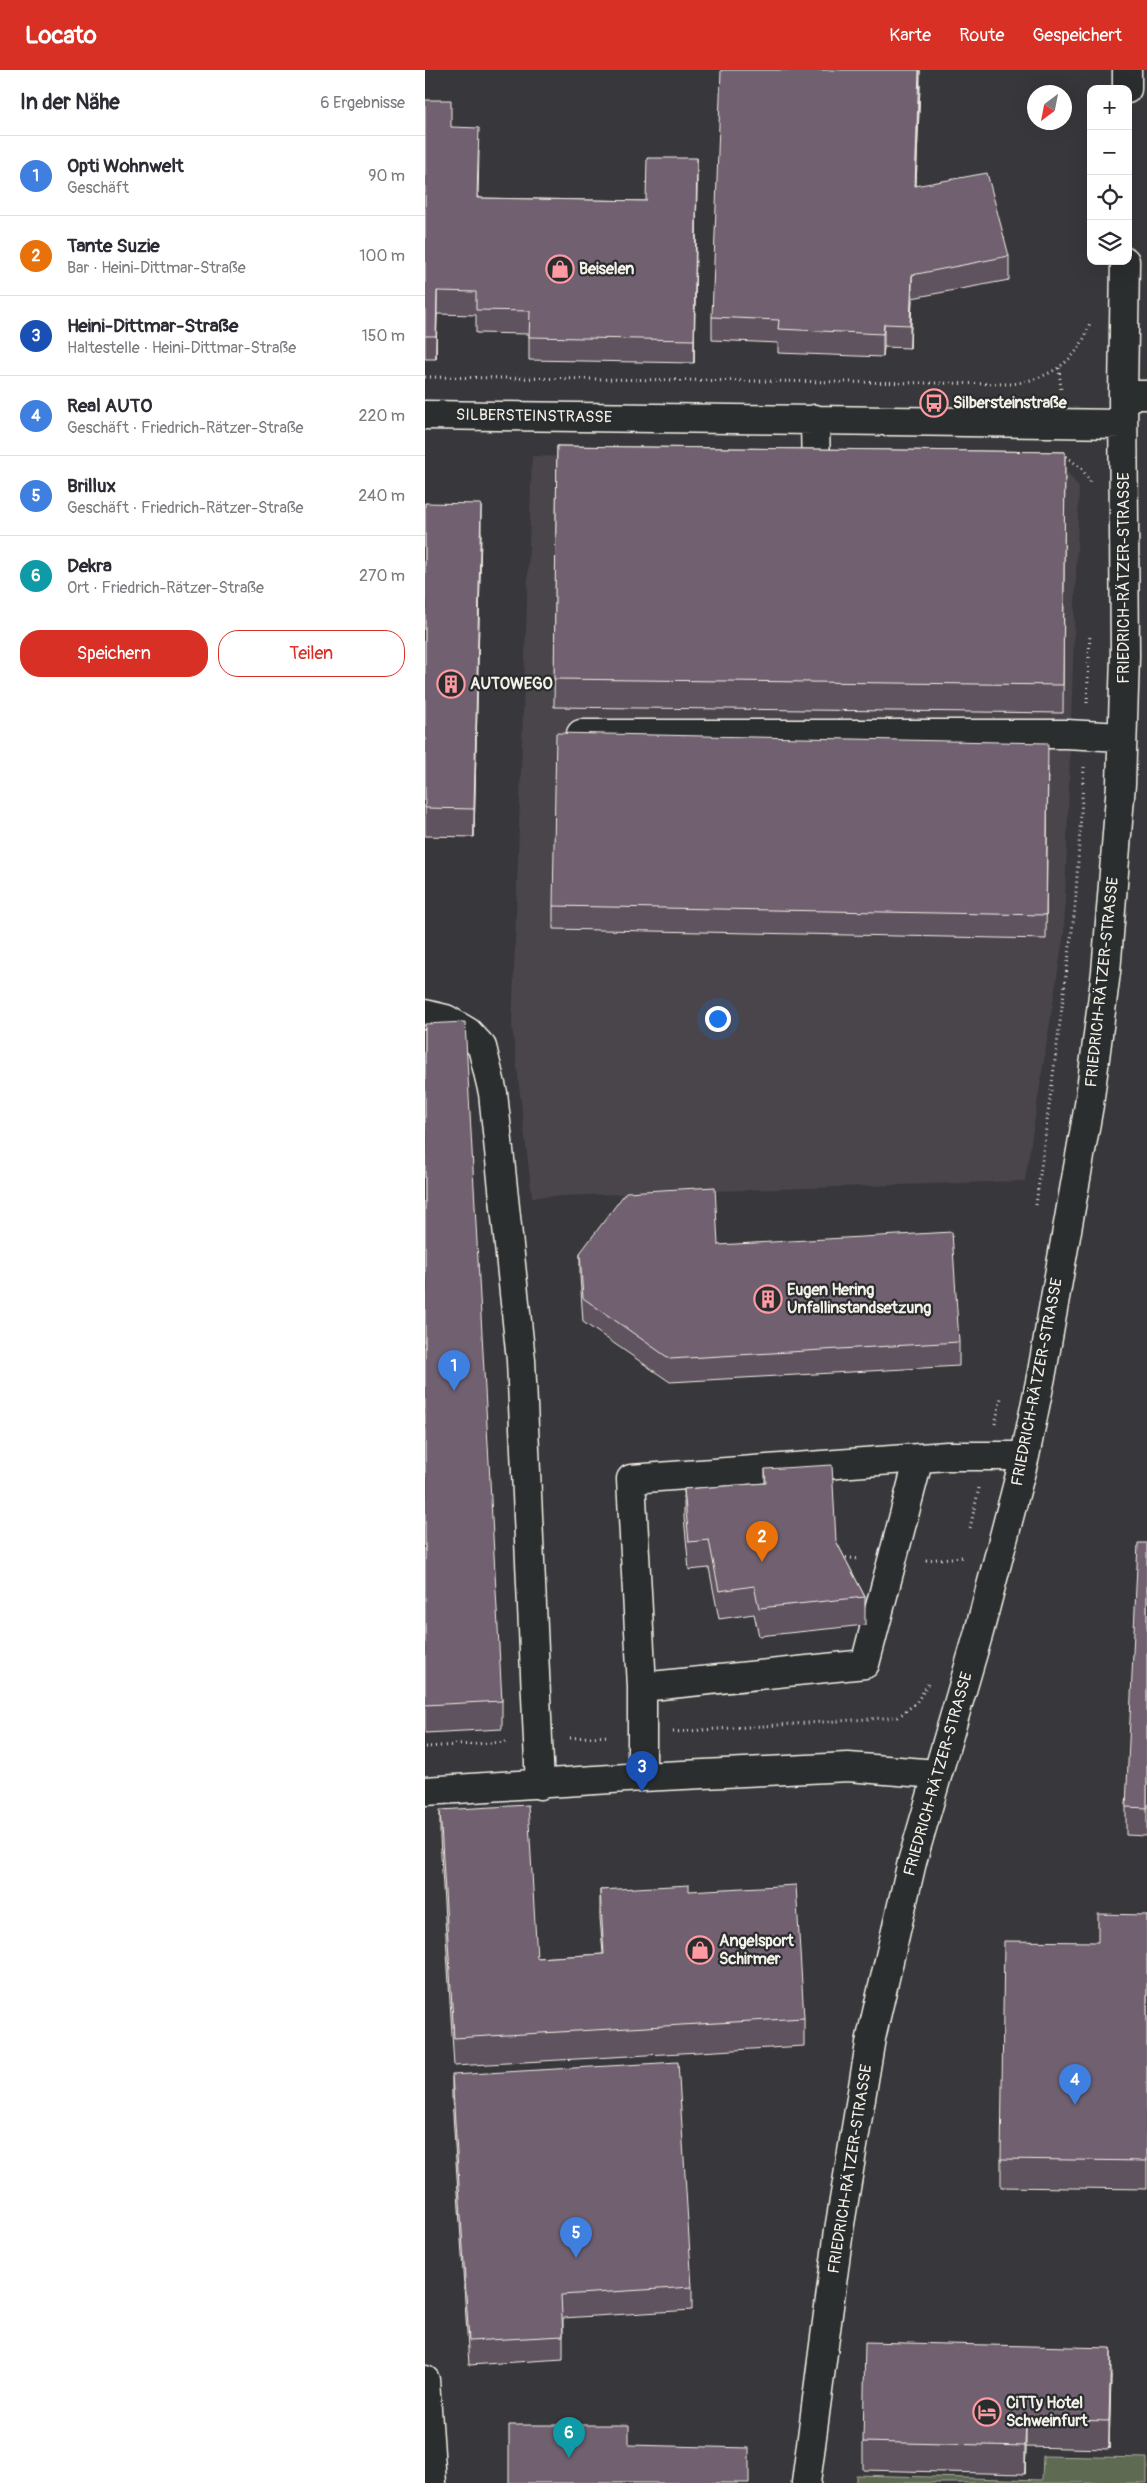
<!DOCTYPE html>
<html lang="de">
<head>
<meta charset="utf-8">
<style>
  :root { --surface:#fff; --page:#f7f7f7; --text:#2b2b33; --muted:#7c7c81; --line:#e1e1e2; --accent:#d93025 }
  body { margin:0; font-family:Pangolin,sans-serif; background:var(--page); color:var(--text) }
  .controls { position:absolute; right:15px; top:15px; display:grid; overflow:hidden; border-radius:10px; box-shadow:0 5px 20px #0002 }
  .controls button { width:45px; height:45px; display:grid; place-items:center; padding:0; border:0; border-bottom:1px solid var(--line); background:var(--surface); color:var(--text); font:25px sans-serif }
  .compass { position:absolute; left:602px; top:15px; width:45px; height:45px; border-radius:50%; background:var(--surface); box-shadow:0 5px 20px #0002; rotate:212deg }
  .you { position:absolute; left:292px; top:948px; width:18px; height:18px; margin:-12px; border:4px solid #fff; border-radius:50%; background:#1a73e8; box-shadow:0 0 0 8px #1a73e833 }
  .badge { display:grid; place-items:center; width:32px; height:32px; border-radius:50%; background:var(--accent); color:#fff; font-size:16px; font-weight:700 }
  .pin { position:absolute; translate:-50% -41px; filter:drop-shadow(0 1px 2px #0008) }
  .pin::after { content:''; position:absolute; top:26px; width:18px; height:15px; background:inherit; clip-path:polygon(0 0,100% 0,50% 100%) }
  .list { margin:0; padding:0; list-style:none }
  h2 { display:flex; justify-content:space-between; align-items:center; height:65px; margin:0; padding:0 20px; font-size:21px }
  h2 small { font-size:16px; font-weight:400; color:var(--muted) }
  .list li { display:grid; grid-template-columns:32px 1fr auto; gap:15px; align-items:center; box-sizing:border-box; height:80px; padding:0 20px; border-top:1px solid var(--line) }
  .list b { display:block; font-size:19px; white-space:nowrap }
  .list p { margin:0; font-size:16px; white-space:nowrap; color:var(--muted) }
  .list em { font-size:16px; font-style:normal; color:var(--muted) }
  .actions { display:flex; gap:10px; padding:15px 20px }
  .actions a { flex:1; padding:11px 0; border:1px solid var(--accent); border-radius:20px; text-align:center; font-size:18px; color:var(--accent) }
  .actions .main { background:var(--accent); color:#fff }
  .icon { flex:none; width:28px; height:28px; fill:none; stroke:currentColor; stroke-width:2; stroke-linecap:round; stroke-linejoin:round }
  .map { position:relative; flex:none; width:722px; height:2413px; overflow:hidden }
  header { display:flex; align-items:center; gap:30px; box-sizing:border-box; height:70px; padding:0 25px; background:var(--accent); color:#fff }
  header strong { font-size:24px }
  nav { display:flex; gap:28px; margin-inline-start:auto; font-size:18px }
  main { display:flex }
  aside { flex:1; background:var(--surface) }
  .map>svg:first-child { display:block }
  .built { fill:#48444b }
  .green { fill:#5e6a52; stroke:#a9ae9d }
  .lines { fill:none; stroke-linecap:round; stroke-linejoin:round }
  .minor-casing { stroke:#f4f1e8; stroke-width:31 }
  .path { stroke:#f4f1e8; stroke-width:3; stroke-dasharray:1 4; stroke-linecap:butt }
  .minor { stroke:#2a2d2e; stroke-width:28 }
  .wall { fill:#5f535f; stroke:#f4f1e8 }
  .shaded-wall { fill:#4e444e; stroke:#f4f1e8 }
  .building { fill:#6f616f; stroke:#f4f1e8 }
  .labels { text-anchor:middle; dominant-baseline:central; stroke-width:4.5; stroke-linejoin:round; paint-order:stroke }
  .poi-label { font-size:16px; font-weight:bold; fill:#f4f1e8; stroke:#2a2d2e; text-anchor:start }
  .street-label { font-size:16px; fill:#f4f1e8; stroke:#2a2d2e }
</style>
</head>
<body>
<header>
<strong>Locato</strong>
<nav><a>Karte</a><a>Route</a><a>Gespeichert</a></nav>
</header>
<main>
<aside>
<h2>In der Nähe<small>6 Ergebnisse</small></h2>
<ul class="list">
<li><span class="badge" style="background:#3f7fe0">1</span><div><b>Opti Wohnwelt</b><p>Geschäft</p></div><em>90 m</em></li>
<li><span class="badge" style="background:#e8710a">2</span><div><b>Tante Suzie</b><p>Bar · Heini-Dittmar-Straße</p></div><em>100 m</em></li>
<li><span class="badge" style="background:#1a4fb4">3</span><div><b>Heini-Dittmar-Straße</b><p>Haltestelle · Heini-Dittmar-Straße</p></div><em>150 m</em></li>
<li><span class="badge" style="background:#3f7fe0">4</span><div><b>Real AUTO</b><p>Geschäft · Friedrich-Rätzer-Straße</p></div><em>220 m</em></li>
<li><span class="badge" style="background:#3f7fe0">5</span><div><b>Brillux</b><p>Geschäft · Friedrich-Rätzer-Straße</p></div><em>240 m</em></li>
<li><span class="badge" style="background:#0f9aa8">6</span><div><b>Dekra</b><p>Ort · Friedrich-Rätzer-Straße</p></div><em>270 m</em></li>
</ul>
<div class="actions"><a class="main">Speichern</a><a>Teilen</a></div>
</aside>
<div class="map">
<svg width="722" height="2413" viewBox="0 0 722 2413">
  <rect width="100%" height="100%" fill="#38373b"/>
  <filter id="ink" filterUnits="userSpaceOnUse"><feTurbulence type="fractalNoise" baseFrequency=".02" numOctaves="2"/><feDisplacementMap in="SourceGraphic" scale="10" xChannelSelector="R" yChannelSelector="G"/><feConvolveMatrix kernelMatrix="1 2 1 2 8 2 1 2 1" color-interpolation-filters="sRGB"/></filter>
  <g filter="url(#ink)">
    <path class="built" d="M107,386L626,393L644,404L654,418L639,863L600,1111L107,1127L87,956Z"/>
    <path class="green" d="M618,2386L722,2388V2413H431V2405L617,2410Z"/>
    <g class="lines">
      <g class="minor-casing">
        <path id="minor" d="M702,19V0
          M698,325H722
          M0,345L698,354
          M390,349L391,407
          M156,664H641L697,667
          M0,944L21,949L43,962L57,977L68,1023L96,1290L115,1715
          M217,1617L440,1594L494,1388
          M217,1707V1617L206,1409L522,1386H600
          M0,1721L217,1707L423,1697L512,1704
          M0,2310L7,2413
          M381,2413L414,2160L446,1968L487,1792L554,1562L600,1386L617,1302L664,1035L681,902L696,714L700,586L698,325L700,191"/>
      </g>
      <path class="path" d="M634,298L636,320
        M0,307L586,314C624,309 655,291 665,252
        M641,386L657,399L665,412
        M662,633L665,564
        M611,1135L650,838L659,697
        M570,1354L576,1328
        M545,1458L554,1418
        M416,1487L435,1489
        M501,1490L538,1487
        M248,1662L473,1647L491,1633L503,1614
        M145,1668L184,1666
        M0,1677L82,1672"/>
      <use href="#minor" class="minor"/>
    </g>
    <path class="wall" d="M495,15L491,116L584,186V210L487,228L485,278L459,277L458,287L353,283V273L287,270V247Z
      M0,30L26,57L54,81L53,128L221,131L272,112L269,293L104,290V264L51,263V245L12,244L11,289H0Z
      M132,376L640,382L638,643L129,637Z
      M0,433L56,462L49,767L0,766Z
      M623,696L621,869L128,859V836Z
      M0,954L77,1631V1659L0,1663Z
      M293,1175L534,1272V1296L245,1312L158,1252L155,1206V1183Z
      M340,1399L411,1471L440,1527V1555L334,1566L329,1544L294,1549L284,1498L264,1500L259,1447V1419L340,1413Z
      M722,1473V1766L701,1765V1737Z
      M15,1740L112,1888L178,1884L175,1848V1820L264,1821L379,1948V1976L29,1996L15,1768Z
      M722,1845V2119L576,2117V2089L673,1872Z
      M27,2005L267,2217V2240L138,2248V2289L44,2295L27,2029Z
      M686,2306L684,2379L601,2377L600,2404L438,2400V2372Z"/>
    <path class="shaded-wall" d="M495,0V15L490,140V116Z
      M272,88V112L269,293V270Z
      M487,205V228L485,278V255Z
      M12,221V244L11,289V266Z
      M459,254V277L458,287V264Z
      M56,434V462L49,767V739Z
      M686,2278V2306L684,2379V2351Z
      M601,2349V2377L600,2404V2376Z"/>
    <path class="building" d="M296,0H494L490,116L562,103L584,186L487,205L485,255L459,254L458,264L353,259L354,250L287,247Z
      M0,30H26V57L54,58L52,128L221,131L222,88H272L269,270L104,267L105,241L51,240V222L12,221L11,266H0Z
      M132,376L640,382L638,615L129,609Z
      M0,433L56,434L49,739L0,738Z
      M131,663L623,673L621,845L128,836Z
      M40,952L77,1631L0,1635V954Z
      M290,1117L293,1175L527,1162L534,1272L245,1289L158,1228L155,1183L201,1122Z
      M407,1395L411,1471L440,1527L334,1538L329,1516L294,1521L284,1470L264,1472L259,1419L341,1413L340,1399Z
      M713,1473H722V1738L701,1737Z
      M103,1735L112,1888L179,1884L175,1820L264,1815V1821L371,1815L379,1948L29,1968L15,1740Z
      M673,1844L722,1845V2091L576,2089L579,1871L673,1872Z
      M253,1992L267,2217L136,2225L138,2266L44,2271L27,2005Z
      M440,2272L686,2278L684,2351L601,2349L600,2376L438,2372Z
      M84,2355H204V2375L324,2378V2413H84Z"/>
  </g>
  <defs>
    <g id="shop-ring" transform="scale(1.4375)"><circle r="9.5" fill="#2a2d2e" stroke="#ff9aa2" stroke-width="1.5"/><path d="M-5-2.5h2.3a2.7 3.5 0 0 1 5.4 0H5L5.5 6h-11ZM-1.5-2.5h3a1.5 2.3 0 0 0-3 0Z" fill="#ff9aa2"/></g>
    <g id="bus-ring" transform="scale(1.4375)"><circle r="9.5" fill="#2a2d2e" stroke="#ff9aa2" stroke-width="1.5"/><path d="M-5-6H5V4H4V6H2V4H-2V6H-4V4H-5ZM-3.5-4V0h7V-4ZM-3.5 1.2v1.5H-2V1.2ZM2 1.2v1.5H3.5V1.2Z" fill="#ff9aa2"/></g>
    <g id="building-ring" transform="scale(1.4375)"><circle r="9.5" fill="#2a2d2e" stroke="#ff9aa2" stroke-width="1.5"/><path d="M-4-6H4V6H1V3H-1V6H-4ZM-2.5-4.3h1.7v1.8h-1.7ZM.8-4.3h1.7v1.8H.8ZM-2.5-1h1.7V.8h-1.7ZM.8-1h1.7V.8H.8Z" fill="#ff9aa2"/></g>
    <g id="hotel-ring" transform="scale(1.4375)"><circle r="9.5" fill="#2a2d2e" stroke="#ff9aa2" stroke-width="1.5"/><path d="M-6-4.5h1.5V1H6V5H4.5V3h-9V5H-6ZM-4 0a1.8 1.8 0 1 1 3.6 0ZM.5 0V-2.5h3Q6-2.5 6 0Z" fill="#ff9aa2"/></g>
  </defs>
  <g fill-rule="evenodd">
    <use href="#shop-ring" x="135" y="199"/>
    <use href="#bus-ring" x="509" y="333"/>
    <use href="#building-ring" x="26" y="614"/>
    <use href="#building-ring" x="343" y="1229"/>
    <use href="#shop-ring" x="275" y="1880"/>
    <use href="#hotel-ring" x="562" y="2342"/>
  </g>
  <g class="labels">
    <g class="poi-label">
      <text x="154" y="199">Beiselen</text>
      <text x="528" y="333">Silbersteinstraße</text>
      <text x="45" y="614">AUTOWEGO</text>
      <text x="362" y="1220">Eugen Hering<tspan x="362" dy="18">Unfallinstandsetzung</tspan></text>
      <text x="294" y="1871">Angelsport<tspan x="294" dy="18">Schirmer</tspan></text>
      <text x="581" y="2333">CiTTy Hotel<tspan x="581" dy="18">Schweinfurt</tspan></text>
    </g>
    <g class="street-label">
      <text transform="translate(109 346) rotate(1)">SILBERSTEINSTRASSE</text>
      <text transform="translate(699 508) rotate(-90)">FRIEDRICH-RÄTZER-STRASSE</text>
      <text transform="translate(677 912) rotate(-84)">FRIEDRICH-RÄTZER-STRASSE</text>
      <text transform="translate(612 1312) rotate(-79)">FRIEDRICH-RÄTZER-STRASSE</text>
      <text transform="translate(513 1704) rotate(-74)">FRIEDRICH-RÄTZER-STRASSE</text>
      <text transform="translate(425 2099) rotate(-81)">FRIEDRICH-RÄTZER-STRASSE</text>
    </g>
  </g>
</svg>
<div class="controls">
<button>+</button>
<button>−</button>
<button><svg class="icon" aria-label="locate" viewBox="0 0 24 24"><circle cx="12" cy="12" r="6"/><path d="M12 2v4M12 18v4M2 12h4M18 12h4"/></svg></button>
<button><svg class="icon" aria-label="layers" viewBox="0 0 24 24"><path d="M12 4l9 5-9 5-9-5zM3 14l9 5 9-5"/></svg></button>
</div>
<svg class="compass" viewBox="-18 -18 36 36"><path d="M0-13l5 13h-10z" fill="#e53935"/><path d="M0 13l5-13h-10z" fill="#7c7c81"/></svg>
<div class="you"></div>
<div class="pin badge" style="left:29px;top:1321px;background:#3f7fe0">1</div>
<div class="pin badge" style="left:337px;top:1492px;background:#e8710a">2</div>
<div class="pin badge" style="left:217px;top:1722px;background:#1a4fb4">3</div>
<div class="pin badge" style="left:650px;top:2035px;background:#3f7fe0">4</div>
<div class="pin badge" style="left:151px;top:2188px;background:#3f7fe0">5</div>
<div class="pin badge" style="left:144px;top:2388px;background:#0f9aa8">6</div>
</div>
</main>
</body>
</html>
